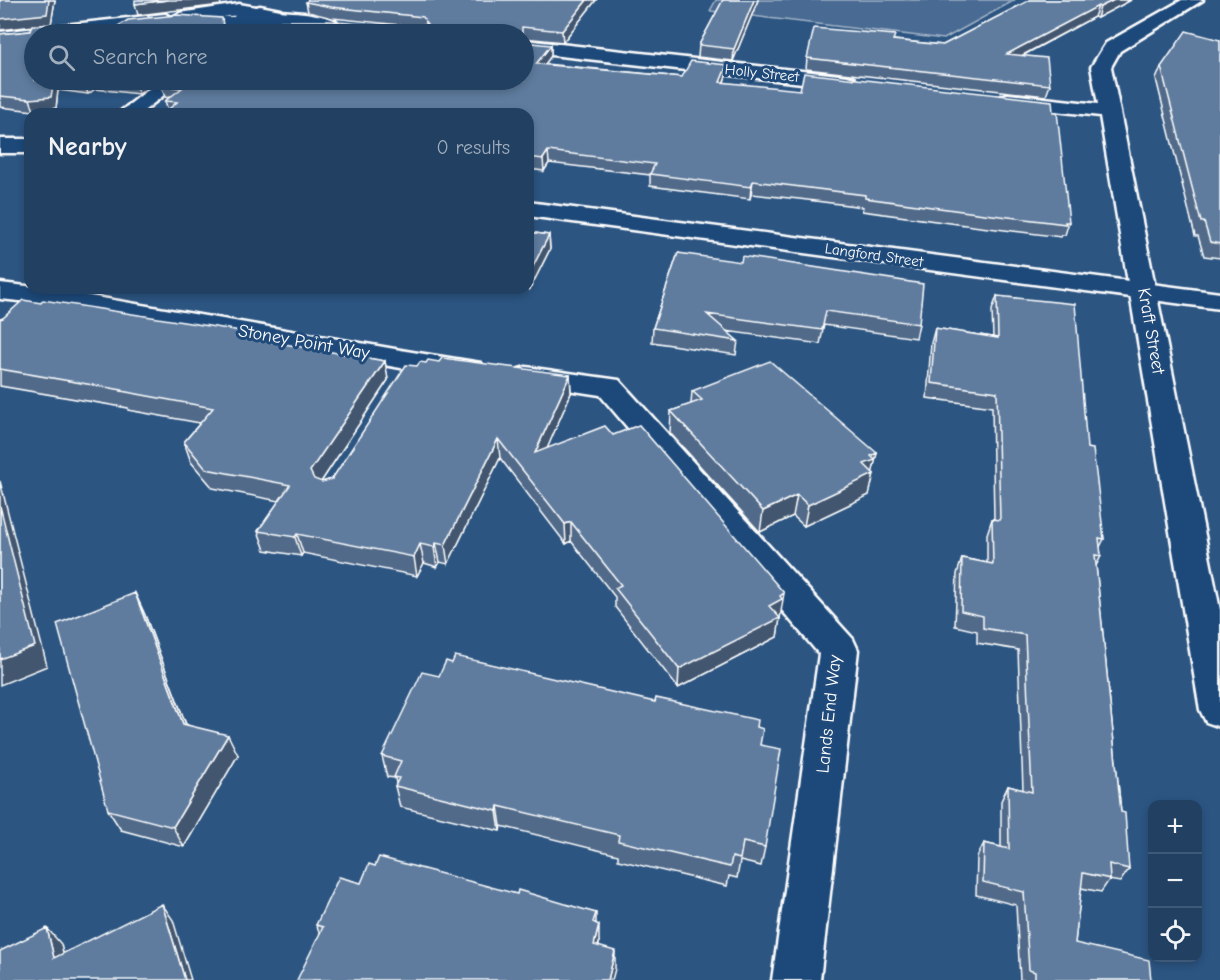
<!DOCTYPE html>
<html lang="en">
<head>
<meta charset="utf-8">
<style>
  :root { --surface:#214062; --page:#2d4b6b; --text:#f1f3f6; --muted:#a2afbe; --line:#3e5977 }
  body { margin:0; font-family:"Comic Neue",sans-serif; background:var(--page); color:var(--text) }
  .controls { position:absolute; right:18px; bottom:18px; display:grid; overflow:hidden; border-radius:12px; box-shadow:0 3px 9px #0003 }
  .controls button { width:54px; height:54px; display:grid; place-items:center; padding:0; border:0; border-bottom:2px solid var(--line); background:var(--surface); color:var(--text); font:30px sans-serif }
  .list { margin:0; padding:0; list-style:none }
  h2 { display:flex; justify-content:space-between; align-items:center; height:78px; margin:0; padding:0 24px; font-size:26px }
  h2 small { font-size:20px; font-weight:400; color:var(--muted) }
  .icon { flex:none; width:33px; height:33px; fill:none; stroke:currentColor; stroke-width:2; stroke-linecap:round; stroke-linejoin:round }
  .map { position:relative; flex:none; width:1220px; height:980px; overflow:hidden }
  .search { position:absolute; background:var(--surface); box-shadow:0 3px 9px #0003; left:24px; top:24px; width:510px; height:66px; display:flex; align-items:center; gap:15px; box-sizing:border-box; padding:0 21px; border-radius:33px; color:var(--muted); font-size:22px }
  .panel { position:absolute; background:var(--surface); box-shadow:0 3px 9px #0003; left:24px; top:108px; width:510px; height:186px; border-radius:18px }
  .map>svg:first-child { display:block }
  .green { fill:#486b92; stroke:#a4b5c8; stroke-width:1.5 }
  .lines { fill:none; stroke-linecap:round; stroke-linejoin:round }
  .street-casing { stroke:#fff; stroke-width:5 }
  .secondary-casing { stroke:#fff; stroke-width:5 }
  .street { fill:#1f4a7a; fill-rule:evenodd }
  .secondary { fill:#1f4a7a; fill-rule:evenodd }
  .wall { fill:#516b89; stroke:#fff; stroke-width:1.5 }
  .shaded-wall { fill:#42576f; stroke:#fff; stroke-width:1.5 }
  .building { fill:#5e7c9f; stroke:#fff; stroke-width:1.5 }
  .labels { text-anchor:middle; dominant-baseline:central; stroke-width:6; stroke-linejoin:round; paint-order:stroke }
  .far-street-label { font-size:15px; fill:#fff; stroke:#1f4a7a }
  .street-label { font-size:18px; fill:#fff; stroke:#1f4a7a }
</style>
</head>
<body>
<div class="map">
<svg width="1220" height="980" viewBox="0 0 1220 980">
  <rect width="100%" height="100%" fill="#2c5582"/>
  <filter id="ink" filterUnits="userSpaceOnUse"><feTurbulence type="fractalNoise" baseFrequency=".0167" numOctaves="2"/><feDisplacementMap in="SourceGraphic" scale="12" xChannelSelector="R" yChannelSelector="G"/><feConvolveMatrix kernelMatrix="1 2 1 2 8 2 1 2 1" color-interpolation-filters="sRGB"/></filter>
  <g filter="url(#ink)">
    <path class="green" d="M716,0H1015L944,39L710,11Z"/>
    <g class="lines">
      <g class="street-casing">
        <path id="street" d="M1182,0H1203L1120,51L1111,67L1220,610V727L1206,722L1200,710L1100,116L1008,106L1001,104L998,100L1001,96L1008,94L1098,104L1091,67L1106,43Z
          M239,4L262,8L265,12L262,16C251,18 237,14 224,17H247L250,21L247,25C230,29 188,28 173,20L165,24L77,34H34V39L0,44V32L165,14L172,17L180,13Z
          M278,11C293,12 331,13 340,25L337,29C324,32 306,32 293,29L290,25L292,23L272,20L269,16L272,12Z
          M524,40L847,76L854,78L857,82L854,86L847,88L524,52Z
          M0,283L44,288L412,352L481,363L486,369L481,375L471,378L412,370L38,303L0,299Z
          M526,367L619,380L853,639L858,650L820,980H772L819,654L600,395L516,382L511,376L516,370Z"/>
      </g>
      <g class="secondary-casing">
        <path id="secondary" d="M260,6L280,10L287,16L282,24L267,28L257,34H236L242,28L232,21L236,13Z
          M161,80H183L140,114H117Z
          M0,139H30V153H0Z
          M528,202L1220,293V309L528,216Z"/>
      </g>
      <use href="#street" class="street"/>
      <use href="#secondary" class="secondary"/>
    </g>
    <path class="wall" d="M0,0H55L51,24L41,25H45L48,34H34V80H158L139,94L95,89L88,94L58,90L56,108L34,111L0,107V34L30,31L32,26L0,30Z
      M596,0L563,42L524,38V34H263L368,25H400L332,18L308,12L306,2Z
      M723,0H758L733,61L698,57L699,45Z
      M1030,0H1131L1097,18L1094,17L1022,56L1050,85L1046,96L806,69L807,58L894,40L943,45Z
      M1220,40V258L1204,256L1198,236H1195L1156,79L1161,67Z
      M551,45V56L545,64L682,77L727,65L726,76L724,82L1069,222L1065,235H1062L1061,237L980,227L862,211L863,207L799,199L751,194L750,199L650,186V175L549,163L544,171L528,169V114L168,110L165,101L170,98L165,97L161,86Z
      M528,232L549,235L550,249L530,289L525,288H528Z
      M678,253L919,324L916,338L824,325L820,344L726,331L738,341L736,355L652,342L653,328Z
      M997,296L1087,448L1104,539L1100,547L1101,556L1096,566L1121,812L1129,869L1120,882L1109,880L1101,892L1081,888L1075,943L1151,980H1020L1016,905L976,895L977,857L984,843L1001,847V801L1008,786L1023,790L1018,650L977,643V631L955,626L957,574L962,558L987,563V534L992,519H994L992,407L927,398L931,343L935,328L993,337L992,310Z
      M0,319L243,338L385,361L388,380L321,482H322L332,479L417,366L426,363L439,362L570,375L571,393L547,448L781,612L777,637L678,688L615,607V597L571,541L566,544L500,458L448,564L440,562L437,567L424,563L417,576L303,553L301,556L265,550L258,531L279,501L213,488L191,462L184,442L200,423L128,410V408L0,386Z
      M692,391L877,453L872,472L869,495L804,526L793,516L760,532L670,433L671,411L691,404Z
      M135,593L145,615L186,724L238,755L184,847L121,830L108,810Z
      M452,663L757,727L760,745L765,847L761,866L740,861L737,878L729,876L727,886L618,860V855L501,826L500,831L400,807L395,786L396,784L395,778L387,777L382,756L439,676Z
      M361,883L517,894L596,913V924L599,943V947L615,969L320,933L316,925Z"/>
    <path class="shaded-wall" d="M49,0H55L51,24L0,30V19Z
      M168,0H220L221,5L138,15L135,4Z
      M587,0H596L563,42L562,31Z
      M754,0H758L733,61L734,49Z
      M1114,0H1131L1097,18L1100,7Z
      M1098,6L1094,17L1004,65L1007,54Z
      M45,25L48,34H43Z
      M551,45V56L537,75L536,64Z
      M727,65L726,76L719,93L720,82Z
      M54,80L58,90L56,108L34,111L30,99Z
      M88,80H91L95,89L88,94L84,82Z
      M140,80H158L139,94L135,83Z
      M548,151L549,163L544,171L543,159Z
      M753,181L751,194L750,199L751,187Z
      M549,235L550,249L530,289L529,274Z
      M241,331L247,349L236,336Z
      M385,361L388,380L315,491L310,471Z
      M570,375L571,393L537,472L535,453Z
      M498,439L500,458L448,564L445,545Z
      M877,453L872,475L874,474L869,495L804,526L808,505L864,464L871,456Z
      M0,481L47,666L0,685Z
      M797,495L793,516L760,532L763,511Z
      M571,522V541L566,544L565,524Z
      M297,534L303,553L301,556L295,537Z
      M436,543L440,562L437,567L434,547Z
      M420,544L424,563L417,576L414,557Z
      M135,593L145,615L193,744L183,724Z
      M784,593L777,637L678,688L679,669L769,606L780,596Z
      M228,735L238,755L184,847L173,827Z
      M498,806L501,826L500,831L497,811Z
      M162,904L173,920L191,980H185Z
      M599,925V943L594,963V945Z
      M47,928L61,944L68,974L54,958Z
      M615,951V969L612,980H608Z"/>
    <path class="building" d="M0,0H49L47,14L0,19Z
      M135,0H168L135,4Z
      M308,0H587L562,31L522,27V34H263L281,21H329L368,25H427L423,17L331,7L306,2Z
      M723,0H754L734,49L699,45Z
      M1030,0H1114L1100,7L1098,6L1007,54L1047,58L1050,85L807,58L814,28L895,35L893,40L943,45Z
      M177,15L222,18L224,34H105L128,20Z
      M32,25H45L43,34H34V80H54L51,97L30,99L0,96V34L30,31Z
      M1186,31L1220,40V244L1210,242L1204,222H1201L1161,67Z
      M524,42L551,45L536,64L682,77L691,61L727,65L720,82L800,90L804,73L1052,101L1053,112H1057L1069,222H1065L1066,224L984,214L865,198V195L753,181L751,187L650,174L655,164L548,151L543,159L528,157V114H163L177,102L165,101L182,88L161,86L169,80H524Z
      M61,80H88L84,82Z
      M107,80H140L135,83Z
      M528,232L549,235L529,274H528Z
      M678,253L741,262L742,256L923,284L919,324L826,311L822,330L707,314L738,341L653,328Z
      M997,296L1075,304L1087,448L1093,449L1104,539L1099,538L1101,556L1095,555L1121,812L1125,813L1129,869L1109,864L1110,879L1083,873L1075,943L1149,960L1151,980H1035V972L1029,970L1024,892L983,882L984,843L1009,849L1008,786L1032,792L1025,635L983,628V616L961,611L962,558L993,564L992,519L1000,520L997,392L931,383L935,328L998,338Z
      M23,300L41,303L43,300L241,331L236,336L385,361L310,471L314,479L322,482L332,479L406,365L417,366L420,362L426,363L428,360L439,362L442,358L570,375L535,453L605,426L613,435L639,425L784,593L780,596L782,599L769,606L780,618L679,669L615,588L621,585L571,522L565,524L498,439L445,545L436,543L434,547L420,544L414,557L297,534L295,537L258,531L290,485L206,469L184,442L213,408L121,391L122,390L0,369V319L3,318Z
      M770,361L877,453L871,456L875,460L864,464L874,474L808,505L797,495L763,511L671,411L702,400L692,391Z
      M0,506L35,646L0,659Z
      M135,593L183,724L228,735L173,827L108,810L57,624Z
      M455,656L655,702L656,698L758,720L757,727L763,729L760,745L781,749L765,847L743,842L740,859L732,857L730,867L618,841L619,835L498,806L497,811L395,786L399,778L394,777L401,761L382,756L422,672L439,676L446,661L452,663Z
      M379,857L517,894L518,890L596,913L593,922L599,925L594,945L615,951L608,980H297L323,927L316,925L339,877L361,883L369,864L375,866Z
      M162,904L185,980H0V951L47,928L54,958Z"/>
  </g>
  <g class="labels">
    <g class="far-street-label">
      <text transform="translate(762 73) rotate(6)">Holly Street</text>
      <text transform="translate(874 255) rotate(8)">Langford Street</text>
    </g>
    <g class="street-label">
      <text transform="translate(1151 331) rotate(80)">Kraft Street</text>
      <text transform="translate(304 342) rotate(10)">Stoney Point Way</text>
      <text transform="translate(829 714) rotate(-84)">Lands End Way</text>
    </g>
  </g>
</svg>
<div class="controls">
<button>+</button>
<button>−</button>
<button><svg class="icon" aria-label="locate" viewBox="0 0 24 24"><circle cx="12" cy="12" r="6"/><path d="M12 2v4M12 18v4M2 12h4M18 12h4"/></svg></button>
</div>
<div class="search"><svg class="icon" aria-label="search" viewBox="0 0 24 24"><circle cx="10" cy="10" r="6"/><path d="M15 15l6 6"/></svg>Search here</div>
<section class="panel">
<h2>Nearby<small>0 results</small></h2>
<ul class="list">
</ul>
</section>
</div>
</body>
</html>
